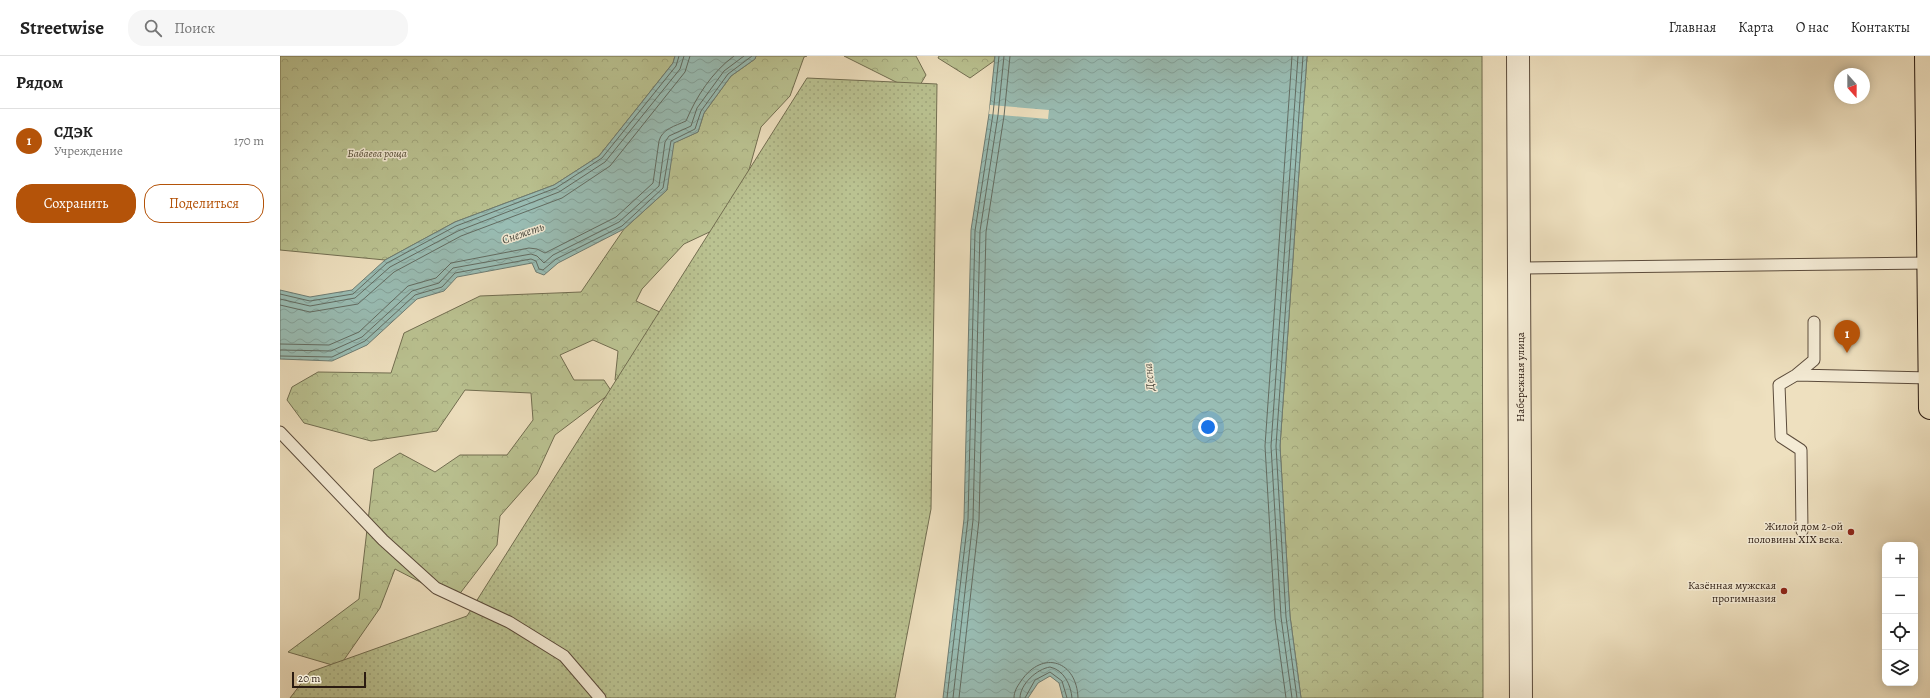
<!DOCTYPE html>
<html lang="ru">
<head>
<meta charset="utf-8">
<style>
  :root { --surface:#fff; --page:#f6f6f6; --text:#222; --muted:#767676; --line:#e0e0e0; --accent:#b45309 }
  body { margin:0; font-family:Alegreya,serif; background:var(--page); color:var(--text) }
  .controls { position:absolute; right:12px; bottom:12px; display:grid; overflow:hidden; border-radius:8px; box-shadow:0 2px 10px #0003 }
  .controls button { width:36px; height:36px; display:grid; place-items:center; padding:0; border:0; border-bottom:1px solid var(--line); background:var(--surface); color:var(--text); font:20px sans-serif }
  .compass { position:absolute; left:1554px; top:12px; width:36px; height:36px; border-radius:50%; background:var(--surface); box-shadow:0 2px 10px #0003; rotate:159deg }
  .scale { position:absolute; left:12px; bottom:10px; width:74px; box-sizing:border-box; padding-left:4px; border:2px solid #2b1b11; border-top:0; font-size:11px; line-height:14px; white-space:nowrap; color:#2b1b11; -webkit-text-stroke:3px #f4ebd5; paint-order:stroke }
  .you { position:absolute; left:928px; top:371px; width:14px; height:14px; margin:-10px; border:3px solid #fff; border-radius:50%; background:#1a73e8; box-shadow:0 0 0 6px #1a73e833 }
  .badge { display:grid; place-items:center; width:26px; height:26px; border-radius:50%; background:var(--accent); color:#fff; font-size:13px; font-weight:700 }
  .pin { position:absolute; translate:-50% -33px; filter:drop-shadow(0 1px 2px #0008) }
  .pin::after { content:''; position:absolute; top:21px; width:14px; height:12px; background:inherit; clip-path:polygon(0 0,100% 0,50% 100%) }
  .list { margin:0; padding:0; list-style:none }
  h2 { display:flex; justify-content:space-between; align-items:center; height:52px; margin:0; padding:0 16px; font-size:17px }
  h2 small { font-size:13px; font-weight:400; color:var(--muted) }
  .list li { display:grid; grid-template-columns:26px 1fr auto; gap:12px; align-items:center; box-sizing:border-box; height:64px; padding:0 16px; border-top:1px solid var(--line) }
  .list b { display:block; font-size:15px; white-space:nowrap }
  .list p { margin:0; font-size:13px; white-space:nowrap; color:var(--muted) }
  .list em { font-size:13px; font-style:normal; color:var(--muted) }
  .actions { display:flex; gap:8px; padding:12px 16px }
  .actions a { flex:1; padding:9px 0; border:1px solid var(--accent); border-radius:16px; text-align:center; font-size:14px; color:var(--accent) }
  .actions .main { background:var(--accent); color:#fff }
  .icon { flex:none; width:22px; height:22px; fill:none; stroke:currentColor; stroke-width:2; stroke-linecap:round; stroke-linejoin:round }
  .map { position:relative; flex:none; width:1650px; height:642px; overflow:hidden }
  header { display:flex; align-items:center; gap:24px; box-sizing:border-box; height:56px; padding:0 20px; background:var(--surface); border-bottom:1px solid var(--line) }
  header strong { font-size:19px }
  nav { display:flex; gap:22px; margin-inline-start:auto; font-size:14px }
  .search { width:280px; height:36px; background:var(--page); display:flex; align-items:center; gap:10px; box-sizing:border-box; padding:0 14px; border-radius:16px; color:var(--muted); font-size:15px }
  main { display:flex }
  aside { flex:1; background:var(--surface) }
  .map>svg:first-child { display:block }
  .forest { fill:url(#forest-crowns); stroke:#726e51 }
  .garden { fill:url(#garden-dots); stroke:#726e51 }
  .water { fill:url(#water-waves); stroke:#6d7c73 }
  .pier { fill:#eee0bf }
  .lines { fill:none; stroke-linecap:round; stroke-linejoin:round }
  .shore { stroke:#626c62; stroke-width:1 }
  .lane-casing { stroke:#5c4c3c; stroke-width:13 }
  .street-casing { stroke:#5c4c3c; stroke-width:24 }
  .primary-casing { stroke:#2b1b11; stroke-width:24 }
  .lane { stroke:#f4ebd5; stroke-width:11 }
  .street { stroke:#f4ebd5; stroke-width:22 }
  .primary { stroke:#eee0bf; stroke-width:22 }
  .poi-dot { fill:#8f2418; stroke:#f4ebd5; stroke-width:1.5 }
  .labels { text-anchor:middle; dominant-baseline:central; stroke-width:3; stroke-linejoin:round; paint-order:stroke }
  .park-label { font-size:11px; font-style:italic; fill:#564d37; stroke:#f4ebd5 }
  .street-label { font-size:11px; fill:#2b1b11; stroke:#f4ebd5 }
  .poi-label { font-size:11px; fill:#2b1b11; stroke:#f4ebd5; text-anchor:end }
  .water-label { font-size:12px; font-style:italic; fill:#4c4c42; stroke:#f4ebd5 }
</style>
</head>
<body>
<header>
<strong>Streetwise</strong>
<div class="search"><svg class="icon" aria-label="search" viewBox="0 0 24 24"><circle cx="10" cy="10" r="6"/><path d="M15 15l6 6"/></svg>Поиск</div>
<nav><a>Главная</a><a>Карта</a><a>О нас</a><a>Контакты</a></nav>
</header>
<main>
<aside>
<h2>Рядом<small></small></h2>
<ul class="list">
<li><span class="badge">1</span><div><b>СДЭК</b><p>Учреждение</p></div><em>170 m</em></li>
</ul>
<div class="actions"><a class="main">Сохранить</a><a>Поделиться</a></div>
</aside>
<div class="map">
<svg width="1650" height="642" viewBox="0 0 1650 642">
  <defs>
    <pattern id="forest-crowns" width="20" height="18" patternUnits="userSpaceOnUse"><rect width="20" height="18" fill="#bac291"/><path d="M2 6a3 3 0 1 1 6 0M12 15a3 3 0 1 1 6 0" fill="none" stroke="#a0a67c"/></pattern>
    <pattern id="garden-dots" width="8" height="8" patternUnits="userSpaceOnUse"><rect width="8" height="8" fill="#bac291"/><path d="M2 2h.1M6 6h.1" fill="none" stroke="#a0a67c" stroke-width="1.8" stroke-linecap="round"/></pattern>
    <pattern id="water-waves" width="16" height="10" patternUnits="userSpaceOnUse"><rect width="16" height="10" fill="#99bdb4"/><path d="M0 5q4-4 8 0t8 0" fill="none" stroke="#84a29a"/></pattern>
  </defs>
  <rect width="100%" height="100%" fill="#eee0bf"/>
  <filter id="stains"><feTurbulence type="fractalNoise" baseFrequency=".005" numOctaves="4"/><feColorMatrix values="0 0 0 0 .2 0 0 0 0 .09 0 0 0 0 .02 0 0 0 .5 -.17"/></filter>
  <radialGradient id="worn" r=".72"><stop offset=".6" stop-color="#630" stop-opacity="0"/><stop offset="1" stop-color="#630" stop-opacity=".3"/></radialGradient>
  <path class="forest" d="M0,0H395L393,7L319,100L274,129L175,166L105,204L0,194Z
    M476,0H527L524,1L510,40L481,71L455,164L404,188L362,233L356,245L382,257L345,332L335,324L338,295L313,284L280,299L294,324H324L332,336L275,379L257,418L220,460L217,489L175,544L115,513L100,552L59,611L8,596L79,543L94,413L120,397L155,416L180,399H227L253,364L251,337L185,334L157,375L91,385L24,367L7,344L12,331L38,316L111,317L124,277L200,240L301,236L344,173L387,134L393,87L418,76L424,57L451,20L475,3Z
    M564,0H636L646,19L636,36Z
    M659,0H715L714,5L690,22L658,2Z
    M1027,0H1202L1203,642H1021L1010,560L1000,390Z"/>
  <path class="garden" d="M527,22L657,28L651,453L615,642H10L30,616L187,560Z"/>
  <path class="water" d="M395,0H476L475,3L451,20L424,57L418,76L394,87L387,134L344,173L278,207L264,219L256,216L252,207L177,221L164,235L137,243L87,289L52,305L0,303V234L30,241L72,234L105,204L175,166L274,129L319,100L393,7Z
    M715,0H1027L1000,390L1010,560L1021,642H783L779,627L770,620L758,627L748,642H663L684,463L691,174L709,58Z"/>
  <path class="pier" d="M710,49L769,54L768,63L709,58Z"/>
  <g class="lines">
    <path class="shore" d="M0,238L30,245L73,238L107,207L176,170L276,132L322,102L396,10L399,0
      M0,243L30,250L75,242L110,211L178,175L279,136L325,106L400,13L404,0
      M0,249L30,256L78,248L114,216L181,180L282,142L330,110L405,16L410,0
      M0,288L49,289L79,276L128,230L156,222L171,207L249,192L257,193L265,197L336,161L373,127L379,85C382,73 395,70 406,65C416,41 432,16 454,0
      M0,294L51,295L82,281L132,235L159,227L173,212L251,198L257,200L264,207L273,199L339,166L379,130L385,86L389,80L411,70L417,52L444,15L464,0
      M0,300L52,301L85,285L135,239L162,231L175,217L251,203L256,205L259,213L263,214L276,203L342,170L383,132L391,85L415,73L421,55L448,18L472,0
      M667,642L688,463L695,175L713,58L719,0
      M673,642L693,464L700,175L718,59L724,0
      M679,642L699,464L706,176L724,60L730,0
      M734,642C734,635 737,631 741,625C763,593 797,605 798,642
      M740,642C740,628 757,613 770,611C784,614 791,629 792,642
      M745,642L755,624L770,616L782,625L787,642
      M1006,642L995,562L985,390L1012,0
      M1012,642L1001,561L991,390L1018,0
      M1017,642L1006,561L996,390L1023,0"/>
    <g class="lane-casing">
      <path id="lane" d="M1239,212L1649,207
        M1516,319L1650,322
        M0,376L103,484L156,532L229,566L284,600L320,642
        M1522,475L1521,394L1501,381L1499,329L1516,319L1534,304V266"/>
    </g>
    <g class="street-casing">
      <path id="street" d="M1238,0L1241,642"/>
    </g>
    <g class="primary-casing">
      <path id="primary" d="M1646,0L1650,352"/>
    </g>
    <use href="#lane" class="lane"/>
    <use href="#street" class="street"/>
    <use href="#primary" class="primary"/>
  </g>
  <g class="poi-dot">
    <circle cx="1571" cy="476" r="4"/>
    <circle cx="1504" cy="535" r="4"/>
  </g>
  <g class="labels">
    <g class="park-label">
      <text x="97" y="97">Бабаева роща</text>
    </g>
    <g class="street-label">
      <text transform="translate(1240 321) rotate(-90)">Набережная улица</text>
    </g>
    <g class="poi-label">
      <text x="1563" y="470">Жилой дом 2-ой<tspan x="1563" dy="13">половины XIX века.</tspan></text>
      <text x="1496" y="529">Казённая мужская<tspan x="1496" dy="13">прогимназия</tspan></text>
    </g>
    <g class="water-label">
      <text transform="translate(243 177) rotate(-19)">Снежеть</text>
      <text transform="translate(869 321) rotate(-96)">Десна</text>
    </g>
  </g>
  <rect width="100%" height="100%" filter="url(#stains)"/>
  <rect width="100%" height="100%" fill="url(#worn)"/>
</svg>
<div class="controls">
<button>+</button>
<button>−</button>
<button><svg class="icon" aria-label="locate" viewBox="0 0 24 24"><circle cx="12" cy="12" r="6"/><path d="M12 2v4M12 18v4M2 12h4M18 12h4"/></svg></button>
<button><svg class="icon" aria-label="layers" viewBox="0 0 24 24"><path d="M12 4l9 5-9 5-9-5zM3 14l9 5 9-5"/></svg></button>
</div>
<svg class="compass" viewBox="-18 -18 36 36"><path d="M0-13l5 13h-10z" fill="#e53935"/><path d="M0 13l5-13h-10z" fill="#767676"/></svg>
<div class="scale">20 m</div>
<div class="you"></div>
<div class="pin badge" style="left:1567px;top:297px">1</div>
</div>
</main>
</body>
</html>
